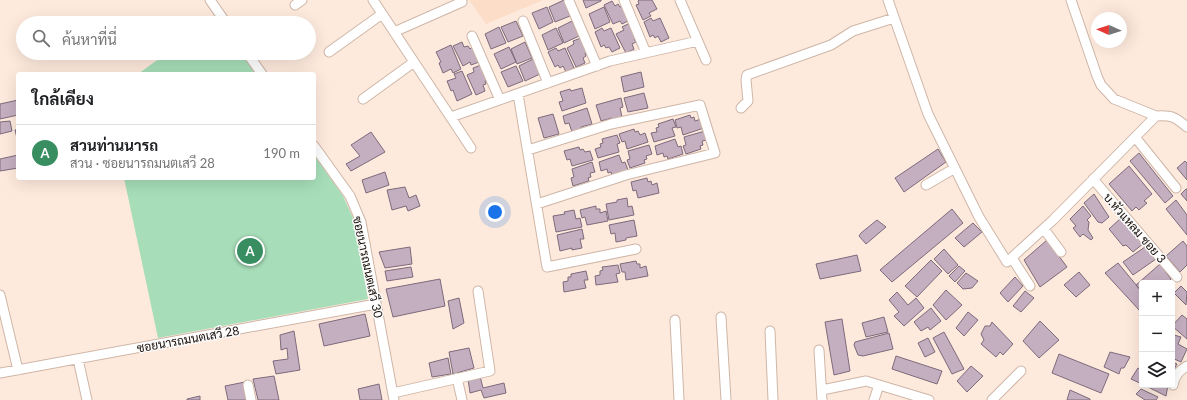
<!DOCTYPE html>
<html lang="th">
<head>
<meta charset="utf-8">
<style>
  :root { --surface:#fff; --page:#f2f2f2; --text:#202124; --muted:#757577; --line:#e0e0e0; --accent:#398e61 }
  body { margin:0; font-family:Lato,Sarabun,sans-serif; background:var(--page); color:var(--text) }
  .controls { position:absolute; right:12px; bottom:12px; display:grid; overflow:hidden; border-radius:4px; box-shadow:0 4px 16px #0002 }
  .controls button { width:36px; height:36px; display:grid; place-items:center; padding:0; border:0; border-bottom:1px solid var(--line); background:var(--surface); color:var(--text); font:20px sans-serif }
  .compass { position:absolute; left:1091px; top:12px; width:36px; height:36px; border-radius:50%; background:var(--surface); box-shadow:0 4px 16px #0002; rotate:273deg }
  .you { position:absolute; left:495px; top:212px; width:14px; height:14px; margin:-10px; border:3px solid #fff; border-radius:50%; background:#1a73e8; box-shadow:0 0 0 6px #1a73e833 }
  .badge { display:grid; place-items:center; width:26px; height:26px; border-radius:50%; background:var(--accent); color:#fff; font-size:13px; font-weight:700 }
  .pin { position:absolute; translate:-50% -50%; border:2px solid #fff; box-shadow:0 1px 4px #0006 }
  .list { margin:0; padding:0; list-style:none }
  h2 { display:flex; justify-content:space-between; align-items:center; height:52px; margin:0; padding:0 16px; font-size:17px }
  h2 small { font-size:13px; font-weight:400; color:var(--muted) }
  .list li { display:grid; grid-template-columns:26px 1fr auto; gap:12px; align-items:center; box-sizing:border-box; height:56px; padding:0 16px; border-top:1px solid var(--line) }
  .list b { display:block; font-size:15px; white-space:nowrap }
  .list p { margin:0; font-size:13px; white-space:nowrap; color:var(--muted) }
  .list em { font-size:13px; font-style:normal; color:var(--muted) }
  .icon { flex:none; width:22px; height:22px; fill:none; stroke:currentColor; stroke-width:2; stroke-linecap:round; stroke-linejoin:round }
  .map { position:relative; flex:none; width:1187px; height:400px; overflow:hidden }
  .search { position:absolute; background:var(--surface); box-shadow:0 4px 16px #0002; left:16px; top:16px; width:300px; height:44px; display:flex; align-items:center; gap:10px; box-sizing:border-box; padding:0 14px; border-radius:22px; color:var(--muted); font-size:15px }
  .panel { position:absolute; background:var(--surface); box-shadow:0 4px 16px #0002; left:16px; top:72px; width:300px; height:108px; border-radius:4px }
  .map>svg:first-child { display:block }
  .built { fill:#fcddc8 }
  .green { fill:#a7deb9 }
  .building { fill:#c4afc1; stroke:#7d6a7b }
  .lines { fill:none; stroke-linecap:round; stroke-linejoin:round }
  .street-casing { stroke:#ceb6a7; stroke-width:11 }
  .street { stroke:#fff; stroke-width:9 }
  .labels { text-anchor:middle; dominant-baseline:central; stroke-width:3; stroke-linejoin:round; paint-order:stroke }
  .street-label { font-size:12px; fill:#160e09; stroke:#fcfcfc }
</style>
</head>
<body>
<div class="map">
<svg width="1187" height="400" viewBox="0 0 1187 400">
  <rect width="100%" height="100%" fill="#feeadd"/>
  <path class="built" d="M469,0H543L486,24Z"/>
  <path class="green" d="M167,53H241L256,74H138Z
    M314,155L343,196L354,220L368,299L158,338L124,178H314Z"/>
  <path class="building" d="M564,0L570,16L555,22L549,7Z
    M583,0H601V1L586,8Z
    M639,0H652L657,9L649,13L651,16L643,20L636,5L639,4L638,1Z
    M612,1L615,6L618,4L620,7L623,6L630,20L622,24L620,21L613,24L604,5Z
    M547,7L553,22L539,29L532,13Z
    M604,7L610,22L595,29L589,14Z
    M651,18L653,21L660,18L669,38L661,42L658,36L655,38L653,35L650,37L644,22Z
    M516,21L523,36L508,42L501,27Z
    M572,21L579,36L564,43L558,28Z
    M630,23L637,38L634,39L636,42L632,44L634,49L626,53L616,34L624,30L622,27Z
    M499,27L506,43L491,49L485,34Z
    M556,28L563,43L548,50L542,35Z
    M602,28L604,31L611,28L620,48L612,52L609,47L606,48L604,45L601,47L595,32Z
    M581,38L588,52L585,53L586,56L583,58L585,63L576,67L567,48L574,44L573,41Z
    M462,42L464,47L468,46L470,49L472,47L479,62L471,65L470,62L463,66L453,46Z
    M525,42L532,58L517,64L511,49Z
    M451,45L461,69L453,73L451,69L443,73L439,63L441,62L436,52Z
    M509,47L516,62L501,69L494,54Z
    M556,48L558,51L565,48L574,68L566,72L563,66L560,68L558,65L555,67L548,52Z
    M533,59L540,74L525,81L519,66Z
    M481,65L488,79L485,81L486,84L483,85L485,91L476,95L467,75L474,72L473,68Z
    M516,66L523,81L508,87L501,72Z
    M462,71L472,94L457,101L453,90L451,91L447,81L456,78L454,74Z
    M641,72L644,87L624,92L621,77Z
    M582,88L586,103L562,111L559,102L563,101L560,92L570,89L571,91Z
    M644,93L648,108L628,112L624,98Z
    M621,98L623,107L620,108L622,117L612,120V118L601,121L596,105Z
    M18,100V115L0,119V104Z
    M587,108L592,124L581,127V129L572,132L569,123L565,124L563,116Z
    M553,114L559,134L544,138L538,118Z
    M690,115L691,118L694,117L695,121L701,119L704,128L683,135L681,127L677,128L675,120Z
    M673,119L676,127L672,128L675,136L654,142L651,133L657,132L656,128L659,127L658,124Z
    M10,121L12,131L0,134V122Z
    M18,129V142L15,130Z
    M634,129L635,132L638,131L640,135L645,133L648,142L627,149L625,141L622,142L619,134Z
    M705,131L707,140L702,141L703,145L700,146L701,149L686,154L683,146L686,145L684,137Z
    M371,132L385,152L351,171L346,164L360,156L351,145Z
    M617,135L620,143L617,144L619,152L598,158L595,149L601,147L600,144L603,143L602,139Z
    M675,139L678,147L681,146L683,154L668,159L667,156L664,157L663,153L657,155L655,146Z
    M649,145L652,154L646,156L647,159L644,160L645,163L630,168L627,160L630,159L628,151Z
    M579,147L580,150L583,149L585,152L590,151L593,160L572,166L570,159L567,160L564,151Z
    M938,149L946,162L904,192L895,178Z
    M1139,153L1173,196L1165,203L1130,161Z
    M18,155V168L0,171V159Z
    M619,155L622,163L625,162L628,170L612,175L611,172L608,173L607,169L601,171L599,162Z
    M1185,161L1187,163V180L1177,168Z
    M592,162L595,172L590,173L591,177L588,178L589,181L573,186L571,178L574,177L572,169Z
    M1129,166L1152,194L1144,201L1147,203L1139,210L1136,207L1132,211L1109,184Z
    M385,172L389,185L366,193L362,180Z
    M647,178L648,182L651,181L652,185L657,183L659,193L638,198L636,190L633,191L631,182Z
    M405,187L409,198L416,195L420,206L408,211L406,206L392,210L387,190Z
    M1186,189H1187V201L1181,194Z
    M1094,194L1109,217L1102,223L1098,222L1084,203Z
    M627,198L628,207L632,206L634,215L609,220L606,204L617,202V200Z
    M1176,200L1187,215V235L1166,209Z
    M596,206V209H600V213L606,211L608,221L587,225L585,217L582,218L580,210Z
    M1083,206L1091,216L1087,220L1089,222L1088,230L1093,238L1091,240L1083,234L1080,237L1073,228L1076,226L1070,219Z
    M952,209L963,223L892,282L880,270Z
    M574,210L576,219L580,218L582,227L556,232L553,216L565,214L564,212Z
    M1121,218L1144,243L1133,252L1126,245L1123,246L1109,229Z
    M634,220L637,236L626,238V240L616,242L615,233L611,234L609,225Z
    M877,220L886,227L866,244L859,236L861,233Z
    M973,223L982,232L964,247L955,238Z
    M582,229L584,239H580L582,248L572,250V248L560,251L557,235Z
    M1047,240L1067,267L1040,287L1024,260Z
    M1183,241L1187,246V265L1180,272L1166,256Z
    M410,247L412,264L385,268L379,252Z
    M1145,247L1156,259L1133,275L1123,262Z
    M944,249L958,265L948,274L934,259Z
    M857,255L861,271L820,279L816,264Z
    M931,260L942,271L917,297L905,286Z
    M636,261L637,264H640V268L646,266L648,276L626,280L625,272H622L620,264Z
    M1118,263L1142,292V309L1140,311L1105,273Z
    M1160,264L1171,279L1167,283H1142V292L1136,285Z
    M618,265L620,273L616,274L618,282L596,285L595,276L600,275V271L603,270L602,267Z
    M959,266L965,271L955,282L949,276Z
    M411,267L413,277L387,281L385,271Z
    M586,271L588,280H584L586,288L564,292L563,282L568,281V277H571V274Z
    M1079,272L1090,285L1076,297L1064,285Z
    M966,273L978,281L972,288L963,289L957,283Z
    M1015,277L1023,286L1008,302L1000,293Z
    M440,279L445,306L393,317L386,289Z
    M1181,286L1187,292L1186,305L1174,293Z
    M946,290L962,305L946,320L933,305Z
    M1025,291L1034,298L1021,312L1013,306Z
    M897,292L908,305L916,298L924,308L904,326L894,316L899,312L889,300Z
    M459,298L464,323L453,329L448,301Z
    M931,308L941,321L930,330L928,327L921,331L914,322Z
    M968,312L978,320L964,336L956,328Z
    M365,314L370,336L324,346L319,324Z
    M1182,315L1187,319V339L1172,326Z
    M884,317L888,332L866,337L862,323Z
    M842,319L850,371L834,375L825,322Z
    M1040,321L1059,340L1039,358L1023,341Z
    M992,322L1013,344L1003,355L1000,352L996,357L981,344L984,340L981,334L985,326H990Z
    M294,331L300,370L276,374L273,361L288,359L287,348L281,350L280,335Z
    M944,332L964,369L952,374L933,338Z
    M889,333L893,349L863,356L858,355L854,345L855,342Z
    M1174,335L1181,337L1178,344L1187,349L1181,362L1172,358V340Z
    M928,338L935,352L925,357L918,343Z
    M469,348L474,368L453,374L449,352Z
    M1110,352L1130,357L1124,368H1121L1119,374L1104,367Z
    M1059,354L1109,374L1101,393L1052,373Z
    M896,356L942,371L937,384L892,369Z
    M448,358L451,374L432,377L429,363Z
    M1172,362L1177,364L1172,373Z
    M971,366L983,376L967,392L957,381Z
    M1138,368L1142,370V384L1131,379Z
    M274,376L279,400H258L253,379Z
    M480,376L483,388L504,383L506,393L484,398L481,390L470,393L468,379Z
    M245,382L247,400H228L225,386Z
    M379,384L382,400H360L358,389Z
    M1144,385H1168L1166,396Z
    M1141,389L1158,397L1156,400H1145L1136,394Z
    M1070,390L1090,399V400H1067Z
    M200,396V400H187V399Z"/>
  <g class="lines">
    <g class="street-casing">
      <path id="street" d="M210,0L226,23
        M373,0L471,148
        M624,0L646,53
        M680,0L706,60
        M888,0L928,114L979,217L1007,262L1053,220L1156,116C1172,115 1175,117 1187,127
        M1071,0L1097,76L1101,85L1114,99L1156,116
        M569,1L597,66
        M295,5L302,0
        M523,21L548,83
        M394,32L462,2
        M472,36L500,100
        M329,52L382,14
        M247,53L262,74
        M518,94L547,267L636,249
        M363,99L414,62
        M741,108L748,101L746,80L747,75L750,74L831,45L853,31L894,18
        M451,117L610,61L698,41
        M1135,137L1176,188
        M314,146L350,196L361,222L394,400
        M528,150L611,124L700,105L715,153L626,175L537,204
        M1093,179L1177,277
        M926,185L955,168
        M1044,229L1061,252
        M1012,258L1030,286
        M0,295L18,370
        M721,317L726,400
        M675,320L679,400
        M770,331L773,400
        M819,350L822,400
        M78,359L87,400
        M0,373L376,304
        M457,378L462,400
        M248,385L251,400
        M1173,385C1175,375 1179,371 1187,366
        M822,390L866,381L929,400
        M393,393L490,371L478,291
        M874,400L879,385
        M992,400L1021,371"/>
    </g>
    <use href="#street" class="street"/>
  </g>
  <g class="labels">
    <g class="street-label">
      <text transform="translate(1135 228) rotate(49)">บ.หัวแหลม ซอย 3</text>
      <text transform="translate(368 267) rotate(78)">ซอยนารถมนตเสวี 30</text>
      <text transform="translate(188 339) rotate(-10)">ซอยนารถมนตเสวี 28</text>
    </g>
  </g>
</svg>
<div class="controls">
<button>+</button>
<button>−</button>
<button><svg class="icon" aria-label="layers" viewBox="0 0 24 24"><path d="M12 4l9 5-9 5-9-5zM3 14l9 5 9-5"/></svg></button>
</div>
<svg class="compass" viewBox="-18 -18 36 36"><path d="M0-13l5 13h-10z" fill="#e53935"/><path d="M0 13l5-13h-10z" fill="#757577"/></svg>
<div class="you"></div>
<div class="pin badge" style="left:250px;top:251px">A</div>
<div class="search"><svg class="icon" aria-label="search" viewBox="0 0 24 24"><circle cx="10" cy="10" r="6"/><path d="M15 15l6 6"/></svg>ค้นหาที่นี่</div>
<section class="panel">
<h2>ใกล้เคียง<small></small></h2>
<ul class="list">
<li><span class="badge">A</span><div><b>สวนท่านนารถ</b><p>สวน · ซอยนารถมนตเสวี 28</p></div><em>190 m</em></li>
</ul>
</section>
</div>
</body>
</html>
